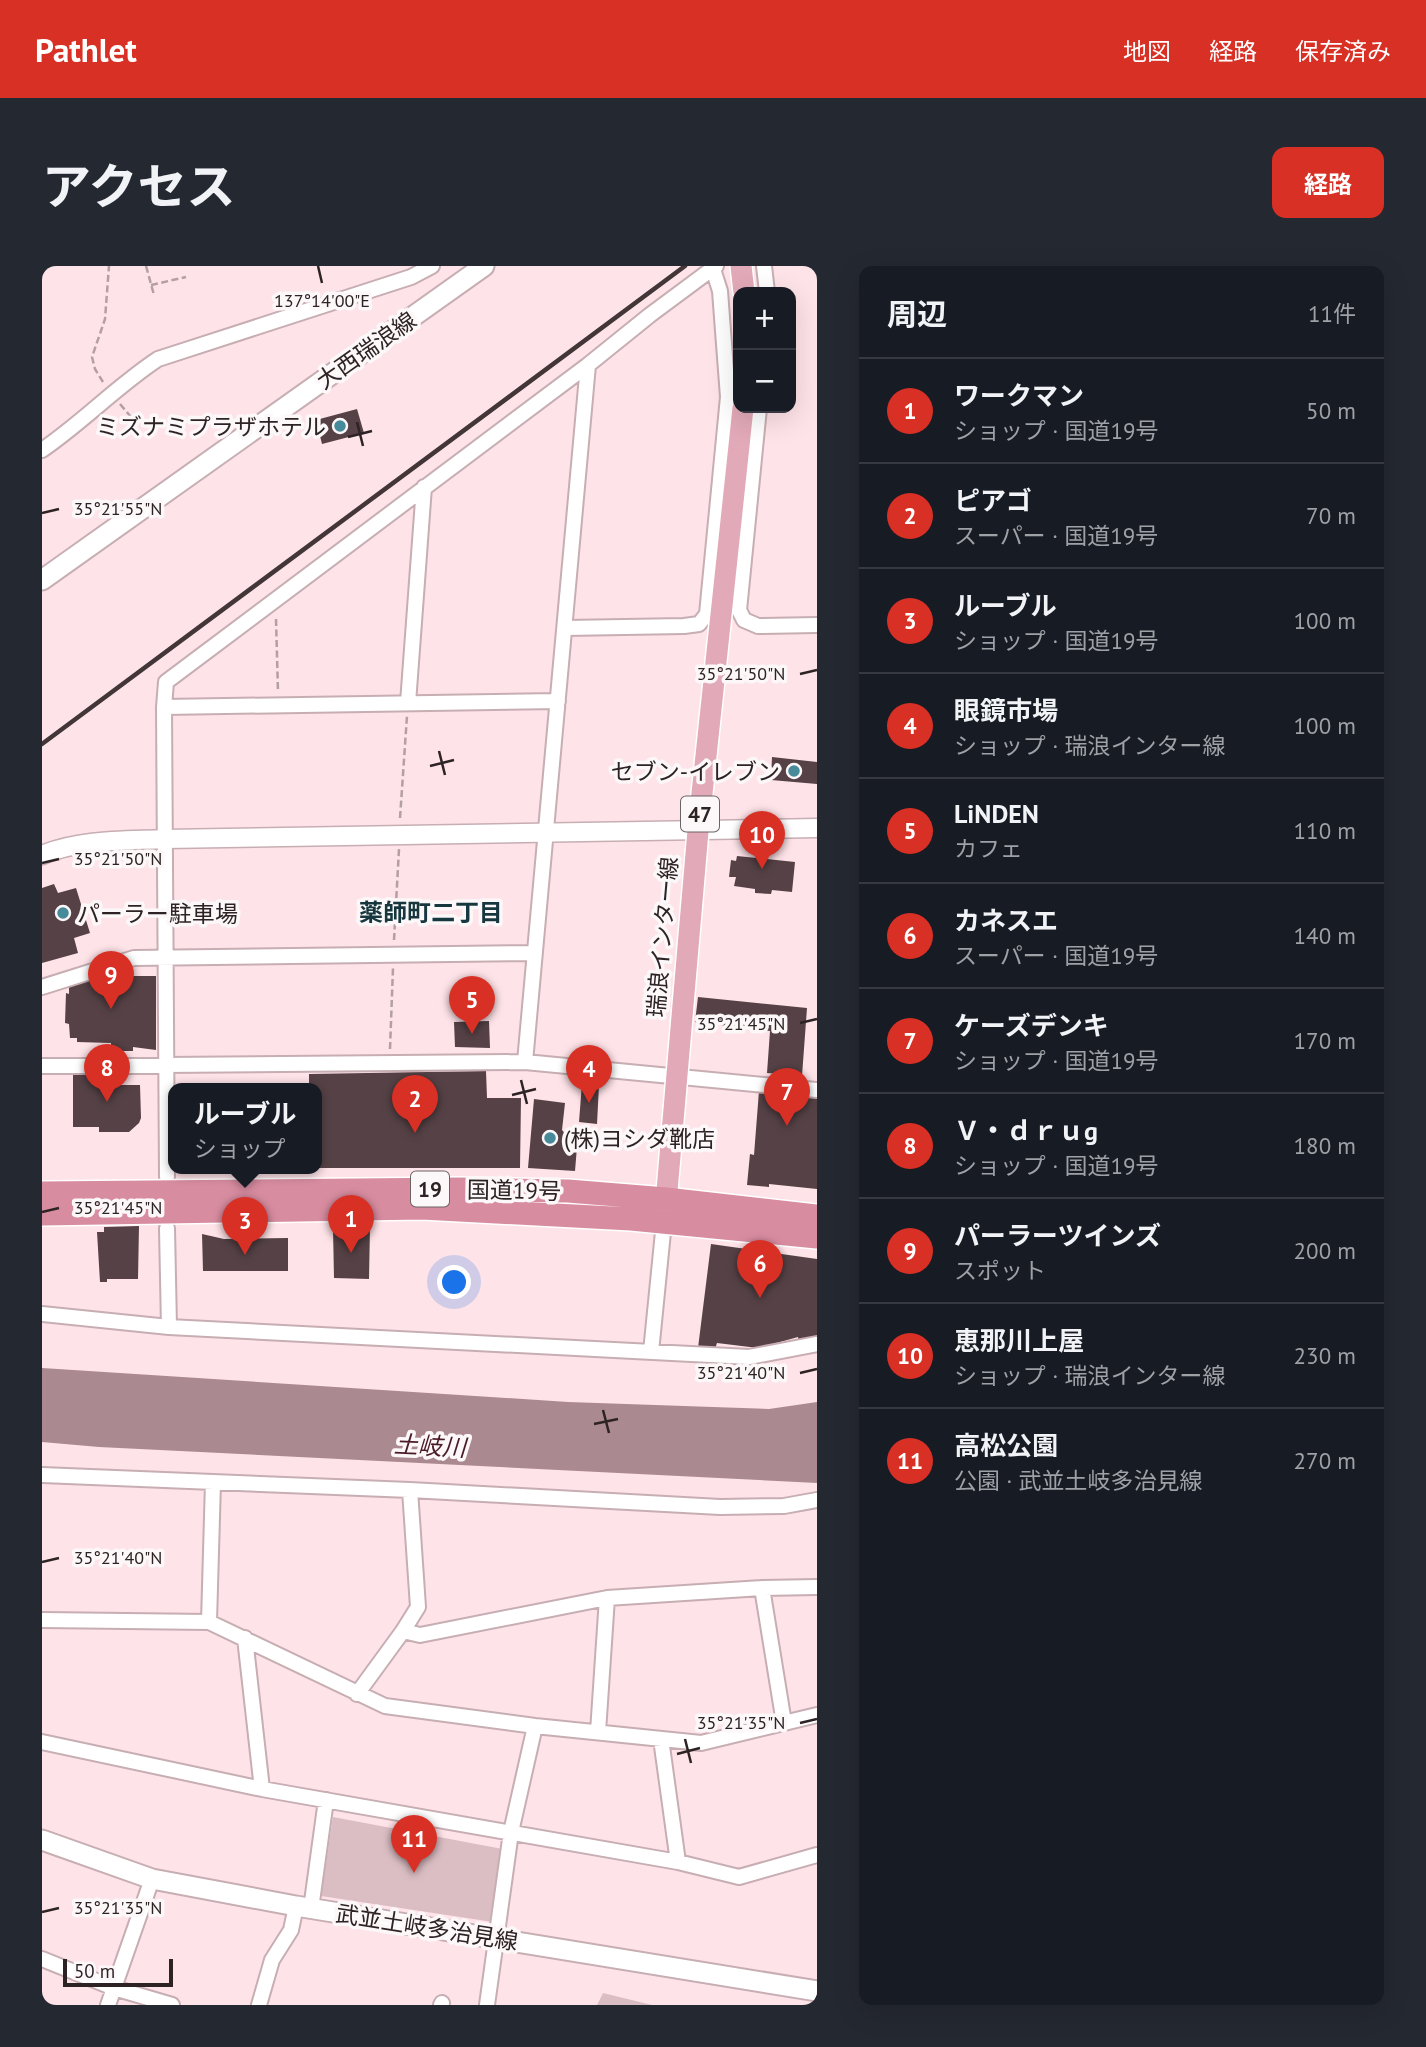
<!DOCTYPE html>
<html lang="ja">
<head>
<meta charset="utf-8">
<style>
  :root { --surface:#171b24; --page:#242831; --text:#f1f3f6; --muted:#9ea1a6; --line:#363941; --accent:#d93025 }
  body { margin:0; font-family:"PT Sans","Noto Sans JP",sans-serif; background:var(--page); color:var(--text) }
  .controls { position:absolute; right:21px; top:21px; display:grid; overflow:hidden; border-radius:14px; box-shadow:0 7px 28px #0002 }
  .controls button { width:63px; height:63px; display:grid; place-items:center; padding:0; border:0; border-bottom:2px solid var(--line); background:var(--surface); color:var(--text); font:35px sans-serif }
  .scale { position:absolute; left:21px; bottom:18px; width:110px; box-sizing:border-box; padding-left:7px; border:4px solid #2d2325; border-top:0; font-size:19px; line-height:24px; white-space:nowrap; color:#2d2325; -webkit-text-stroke:5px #fcf7f8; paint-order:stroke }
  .you { position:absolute; left:413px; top:1017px; width:24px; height:24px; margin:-18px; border:5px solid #fff; border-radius:50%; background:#1a73e8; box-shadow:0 0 0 10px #1a73e833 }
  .badge { display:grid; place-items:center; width:46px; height:46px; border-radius:50%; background:var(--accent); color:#fff; font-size:23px; font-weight:700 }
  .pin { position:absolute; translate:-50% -58px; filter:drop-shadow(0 2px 4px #0008) }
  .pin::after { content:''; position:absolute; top:37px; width:24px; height:21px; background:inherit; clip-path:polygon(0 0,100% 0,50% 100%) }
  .popup { position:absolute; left:126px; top:817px; width:154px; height:91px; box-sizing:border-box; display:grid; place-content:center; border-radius:14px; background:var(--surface); filter:drop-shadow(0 2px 5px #0005); font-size:23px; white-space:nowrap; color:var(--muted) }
  .popup b { font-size:26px; color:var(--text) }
  .popup::after { content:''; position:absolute; left:50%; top:100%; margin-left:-14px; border:14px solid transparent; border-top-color:var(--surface) }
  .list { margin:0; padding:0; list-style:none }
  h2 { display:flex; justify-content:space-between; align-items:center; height:91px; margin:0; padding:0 28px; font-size:30px }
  h2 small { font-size:23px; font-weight:400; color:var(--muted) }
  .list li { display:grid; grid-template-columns:46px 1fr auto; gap:21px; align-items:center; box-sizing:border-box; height:105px; padding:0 28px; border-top:2px solid var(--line) }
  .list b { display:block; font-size:26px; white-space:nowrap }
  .list p { margin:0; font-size:23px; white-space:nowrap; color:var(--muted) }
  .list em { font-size:23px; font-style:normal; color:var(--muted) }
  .map { position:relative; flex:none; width:775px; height:1739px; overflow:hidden; border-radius:14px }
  header { display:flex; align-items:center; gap:42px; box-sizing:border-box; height:98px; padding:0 35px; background:var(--accent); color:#fff }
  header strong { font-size:33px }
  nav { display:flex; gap:38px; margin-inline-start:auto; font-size:24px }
  .intro { display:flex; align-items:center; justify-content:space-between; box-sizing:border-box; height:168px; padding:0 42px }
  h1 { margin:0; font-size:49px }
  .button { padding:18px 32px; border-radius:14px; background:var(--accent); color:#fff; font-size:24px; font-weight:700 }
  main { display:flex; gap:42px; padding:0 42px }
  aside { flex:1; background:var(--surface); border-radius:14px; box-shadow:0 7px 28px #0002 }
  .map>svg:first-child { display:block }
  .green { fill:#dbbec3 }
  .water { fill:#ab8990 }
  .building { fill:#564246 }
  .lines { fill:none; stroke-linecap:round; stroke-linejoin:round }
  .minor-casing { stroke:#c7aeb3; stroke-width:18 }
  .tertiary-casing { stroke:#c7aeb3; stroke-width:21 }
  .secondary-casing { stroke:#c7aeb3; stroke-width:23 }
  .primary-casing { stroke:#fff; stroke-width:24 }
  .trunk-casing { stroke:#fff; stroke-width:26 }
  .path { stroke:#b49fa3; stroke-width:2.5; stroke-dasharray:7 3.5; stroke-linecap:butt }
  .minor { stroke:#fff; stroke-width:14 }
  .tertiary { stroke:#fff; stroke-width:18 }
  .secondary { stroke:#fff; stroke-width:19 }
  .primary { stroke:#e2a9b8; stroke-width:21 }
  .trunk { stroke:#d88ca0; stroke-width:23 }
  .rail { stroke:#423639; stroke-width:4.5 }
  .ticks { fill:none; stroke:#2d2325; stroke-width:2.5 }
  .poi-dot { fill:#478a9a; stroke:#fcf7f8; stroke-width:2.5 }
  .labels { text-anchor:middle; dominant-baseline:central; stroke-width:7; stroke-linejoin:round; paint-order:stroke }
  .shield { fill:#fcf7f8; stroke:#6b6364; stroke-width:2 }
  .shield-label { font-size:21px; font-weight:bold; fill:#2d2325 }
  .street-label { font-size:23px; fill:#2d2325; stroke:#fcf7f8 }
  .poi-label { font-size:23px; fill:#2d2325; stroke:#fcf7f8; text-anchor:end }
  .neighbourhood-label { font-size:24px; font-weight:bold; fill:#16373e; stroke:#fcf7f8 }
  .water-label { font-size:24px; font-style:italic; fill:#491a27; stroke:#fcf7f8 }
  .ticks-label { font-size:18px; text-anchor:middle; fill:#2d2325; stroke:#fcf7f8; stroke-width:7; stroke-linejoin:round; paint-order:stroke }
</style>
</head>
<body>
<header>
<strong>Pathlet</strong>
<nav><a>地図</a><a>経路</a><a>保存済み</a></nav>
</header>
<div class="intro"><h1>アクセス</h1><a class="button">経路</a></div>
<main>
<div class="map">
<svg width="775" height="1739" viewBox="0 0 775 1739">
  <rect width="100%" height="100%" fill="#fee3e8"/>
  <path class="green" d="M291,1551L466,1584L451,1656L279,1630Z
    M561,1727L610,1739H555Z"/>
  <path class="water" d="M0,1102L526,1136L727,1143L775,1136V1217L57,1181L0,1176Z"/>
  <path class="building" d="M315,143L322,167L280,178L274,154Z
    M730,491L775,496V518L729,514Z
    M695,590L753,596L750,626L730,624L729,628L713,627V623L692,620L694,611H687L689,594L694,595Z
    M12,618L16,627L34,622L48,667L32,672L36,687L0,697V622Z
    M56,710H114V784L91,781V785H69V777L35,776V772H28L27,758L23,757L24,727L27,728V720Z
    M656,731L765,742L760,810L725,807L728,765L653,756Z
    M447,755L448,782L413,781L412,756Z
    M444,805L445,832H479L478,902H275V823H267V808Z
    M31,806L75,807L76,819H98L99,852L97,857L87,866H57V861H31Z
    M540,817L557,819L555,858L537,856Z
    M717,825L775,831V923L727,918V921L705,919L708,888L712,889Z
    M492,833L523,837L520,864L535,881L533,905L486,902Z
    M97,960L96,1013H65V1016H58L55,966H62V961Z
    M328,961L327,1013L292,1012L291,962Z
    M160,968L182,973L246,972V1005H161Z
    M669,978L775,993V1072L757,1078L756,1071L716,1082L675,1077L673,1083L656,1082Z"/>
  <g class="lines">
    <g class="minor-casing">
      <path id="minor" d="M722,0L725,26
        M717,142L697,344L702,354L716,360L775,359
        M0,184C41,156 75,120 116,93L369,11L390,0
        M523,362L642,360L657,358L665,348L686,131L678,25L671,3
        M366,437L382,221
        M122,441L516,435
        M0,721L92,692L493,687
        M483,796L546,99
        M0,800L483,796L775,824
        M125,911L122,441L124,416L546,99L608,49L674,0
        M125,962L127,1061
        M0,1048L127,1061L707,1091L775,1078
        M609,1086L622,956
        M0,1209L368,1224L678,1241L742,1240L775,1234
        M720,1322L742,1457
        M0,1354L167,1356L343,1440L493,1460L659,1477L775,1449
        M167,1356L171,1216
        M361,1365L378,1369L565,1332L720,1322L775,1321
        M203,1372L220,1523
        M315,1428L361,1365L376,1341L368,1224
        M556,1466L565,1332
        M619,1473L636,1596
        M0,1476L220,1523L636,1596L697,1611L775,1589
        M269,1643L284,1534
        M0,1693L72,1722L130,1739
        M66,1739L110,1613
        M217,1739L230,1694L249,1664L254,1640
        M399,1739L400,1737
        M445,1739L469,1566L493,1460"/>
    </g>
    <g class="tertiary-casing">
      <path id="tertiary" d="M0,589C38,573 82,575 123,573L775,562"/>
    </g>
    <g class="secondary-casing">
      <path id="secondary" d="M0,314L442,0
        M0,1574L110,1613L254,1640L775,1725"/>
    </g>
    <g class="primary-casing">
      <path id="primary" d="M699,0L702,26
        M623,948L656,565L701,142"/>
    </g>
    <g class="trunk-casing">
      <path id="trunk" d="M0,927L417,923L526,925L624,933L775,950
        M0,948L380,942L589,953L775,971"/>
    </g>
    <path class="path" d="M104,0L112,29
      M109,19L144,11
      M61,116L53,103L50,91L63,53L67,0
      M78,138L89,151
      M234,353L236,426
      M358,552L365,450
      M352,674L357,583
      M348,783L351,702"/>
    <use href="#minor" class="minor"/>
    <use href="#tertiary" class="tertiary"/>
    <use href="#secondary" class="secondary"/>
    <use href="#primary" class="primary"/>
    <use href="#trunk" class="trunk"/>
    <path class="rail" d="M0,478L643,0"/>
  </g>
  <path class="ticks" d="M276,0L280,17M315,156L321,180M306,171L330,165M0,247L17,243M758,408L775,404M397,485L403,509M388,500L412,494M0,597L17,593M758,757L775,753M479,814L485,838M470,829L494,823M0,946L17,942M758,1107L775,1103M561,1144L567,1167M552,1158L576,1153M0,1296L17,1292M758,1457L775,1453M643,1473L649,1497M635,1488L658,1482M0,1646L17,1642"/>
  <g class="poi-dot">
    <circle cx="298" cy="160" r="7"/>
    <circle cx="752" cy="505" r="7"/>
    <circle cx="21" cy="647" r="7"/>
    <circle cx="508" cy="872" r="7"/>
  </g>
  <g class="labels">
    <g class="shield">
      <rect x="639" y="530.5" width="38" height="35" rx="5"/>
      <rect x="369" y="905.5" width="38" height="35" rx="5"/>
    </g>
    <g class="shield-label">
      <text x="658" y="548">47</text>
      <text x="388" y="923">19</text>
    </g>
    <g class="street-label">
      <text transform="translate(324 84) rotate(-35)">大西瑞浪線</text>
      <text transform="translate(620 671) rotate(-85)">瑞浪インター線</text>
      <text transform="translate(472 924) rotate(1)">国道19号</text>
      <text transform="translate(385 1661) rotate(9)">武並土岐多治見線</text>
    </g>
    <g class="poi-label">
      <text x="284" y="160">ミズナミプラザホテル</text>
      <text x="738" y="505">セブン-イレブン</text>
      <text x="35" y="647" text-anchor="start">パーラー駐車場</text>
      <text x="522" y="872" text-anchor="start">(株)ヨシダ靴店</text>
    </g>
    <g class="neighbourhood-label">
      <text x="389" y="646">薬師町二丁目</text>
    </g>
    <g class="water-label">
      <text transform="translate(388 1180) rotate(3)">土岐川</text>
    </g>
  </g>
  <g class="ticks-label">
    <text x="280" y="41">137°14'00"E</text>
    <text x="76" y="249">35°21'55"N</text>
    <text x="699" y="414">35°21'50"N</text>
    <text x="76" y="599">35°21'50"N</text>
    <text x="699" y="764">35°21'45"N</text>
    <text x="76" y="948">35°21'45"N</text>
    <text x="699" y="1113">35°21'40"N</text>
    <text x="76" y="1298">35°21'40"N</text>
    <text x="699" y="1463">35°21'35"N</text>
    <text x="76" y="1648">35°21'35"N</text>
  </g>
</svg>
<div class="controls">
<button>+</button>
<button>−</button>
</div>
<div class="scale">50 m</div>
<div class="you"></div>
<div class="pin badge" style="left:309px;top:987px">1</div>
<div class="pin badge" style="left:373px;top:867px">2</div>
<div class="pin badge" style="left:203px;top:989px">3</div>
<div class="popup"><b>ルーブル</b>ショップ</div>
<div class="pin badge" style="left:547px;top:837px">4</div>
<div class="pin badge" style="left:430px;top:768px">5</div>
<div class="pin badge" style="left:718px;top:1032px">6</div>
<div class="pin badge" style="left:745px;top:860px">7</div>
<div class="pin badge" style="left:65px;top:836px">8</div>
<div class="pin badge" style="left:69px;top:743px">9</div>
<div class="pin badge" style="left:720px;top:603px">10</div>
<div class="pin badge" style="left:372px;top:1607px">11</div>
</div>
<aside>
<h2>周辺<small>11件</small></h2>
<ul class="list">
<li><span class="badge">1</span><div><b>ワークマン</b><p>ショップ · 国道19号</p></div><em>50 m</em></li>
<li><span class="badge">2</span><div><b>ピアゴ</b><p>スーパー · 国道19号</p></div><em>70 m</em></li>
<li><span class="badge">3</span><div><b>ルーブル</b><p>ショップ · 国道19号</p></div><em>100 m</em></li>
<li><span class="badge">4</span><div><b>眼鏡市場</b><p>ショップ · 瑞浪インター線</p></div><em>100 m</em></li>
<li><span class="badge">5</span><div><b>LiNDEN</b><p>カフェ</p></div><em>110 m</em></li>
<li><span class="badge">6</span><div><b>カネスエ</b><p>スーパー · 国道19号</p></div><em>140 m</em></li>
<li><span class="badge">7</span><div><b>ケーズデンキ</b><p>ショップ · 国道19号</p></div><em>170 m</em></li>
<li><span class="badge">8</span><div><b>Ｖ・ｄｒｕg</b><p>ショップ · 国道19号</p></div><em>180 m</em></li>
<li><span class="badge">9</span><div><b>パーラーツインズ</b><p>スポット</p></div><em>200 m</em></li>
<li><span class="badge">10</span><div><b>恵那川上屋</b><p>ショップ · 瑞浪インター線</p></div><em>230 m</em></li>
<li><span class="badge">11</span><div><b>高松公園</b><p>公園 · 武並土岐多治見線</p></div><em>270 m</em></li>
</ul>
</aside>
</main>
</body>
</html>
